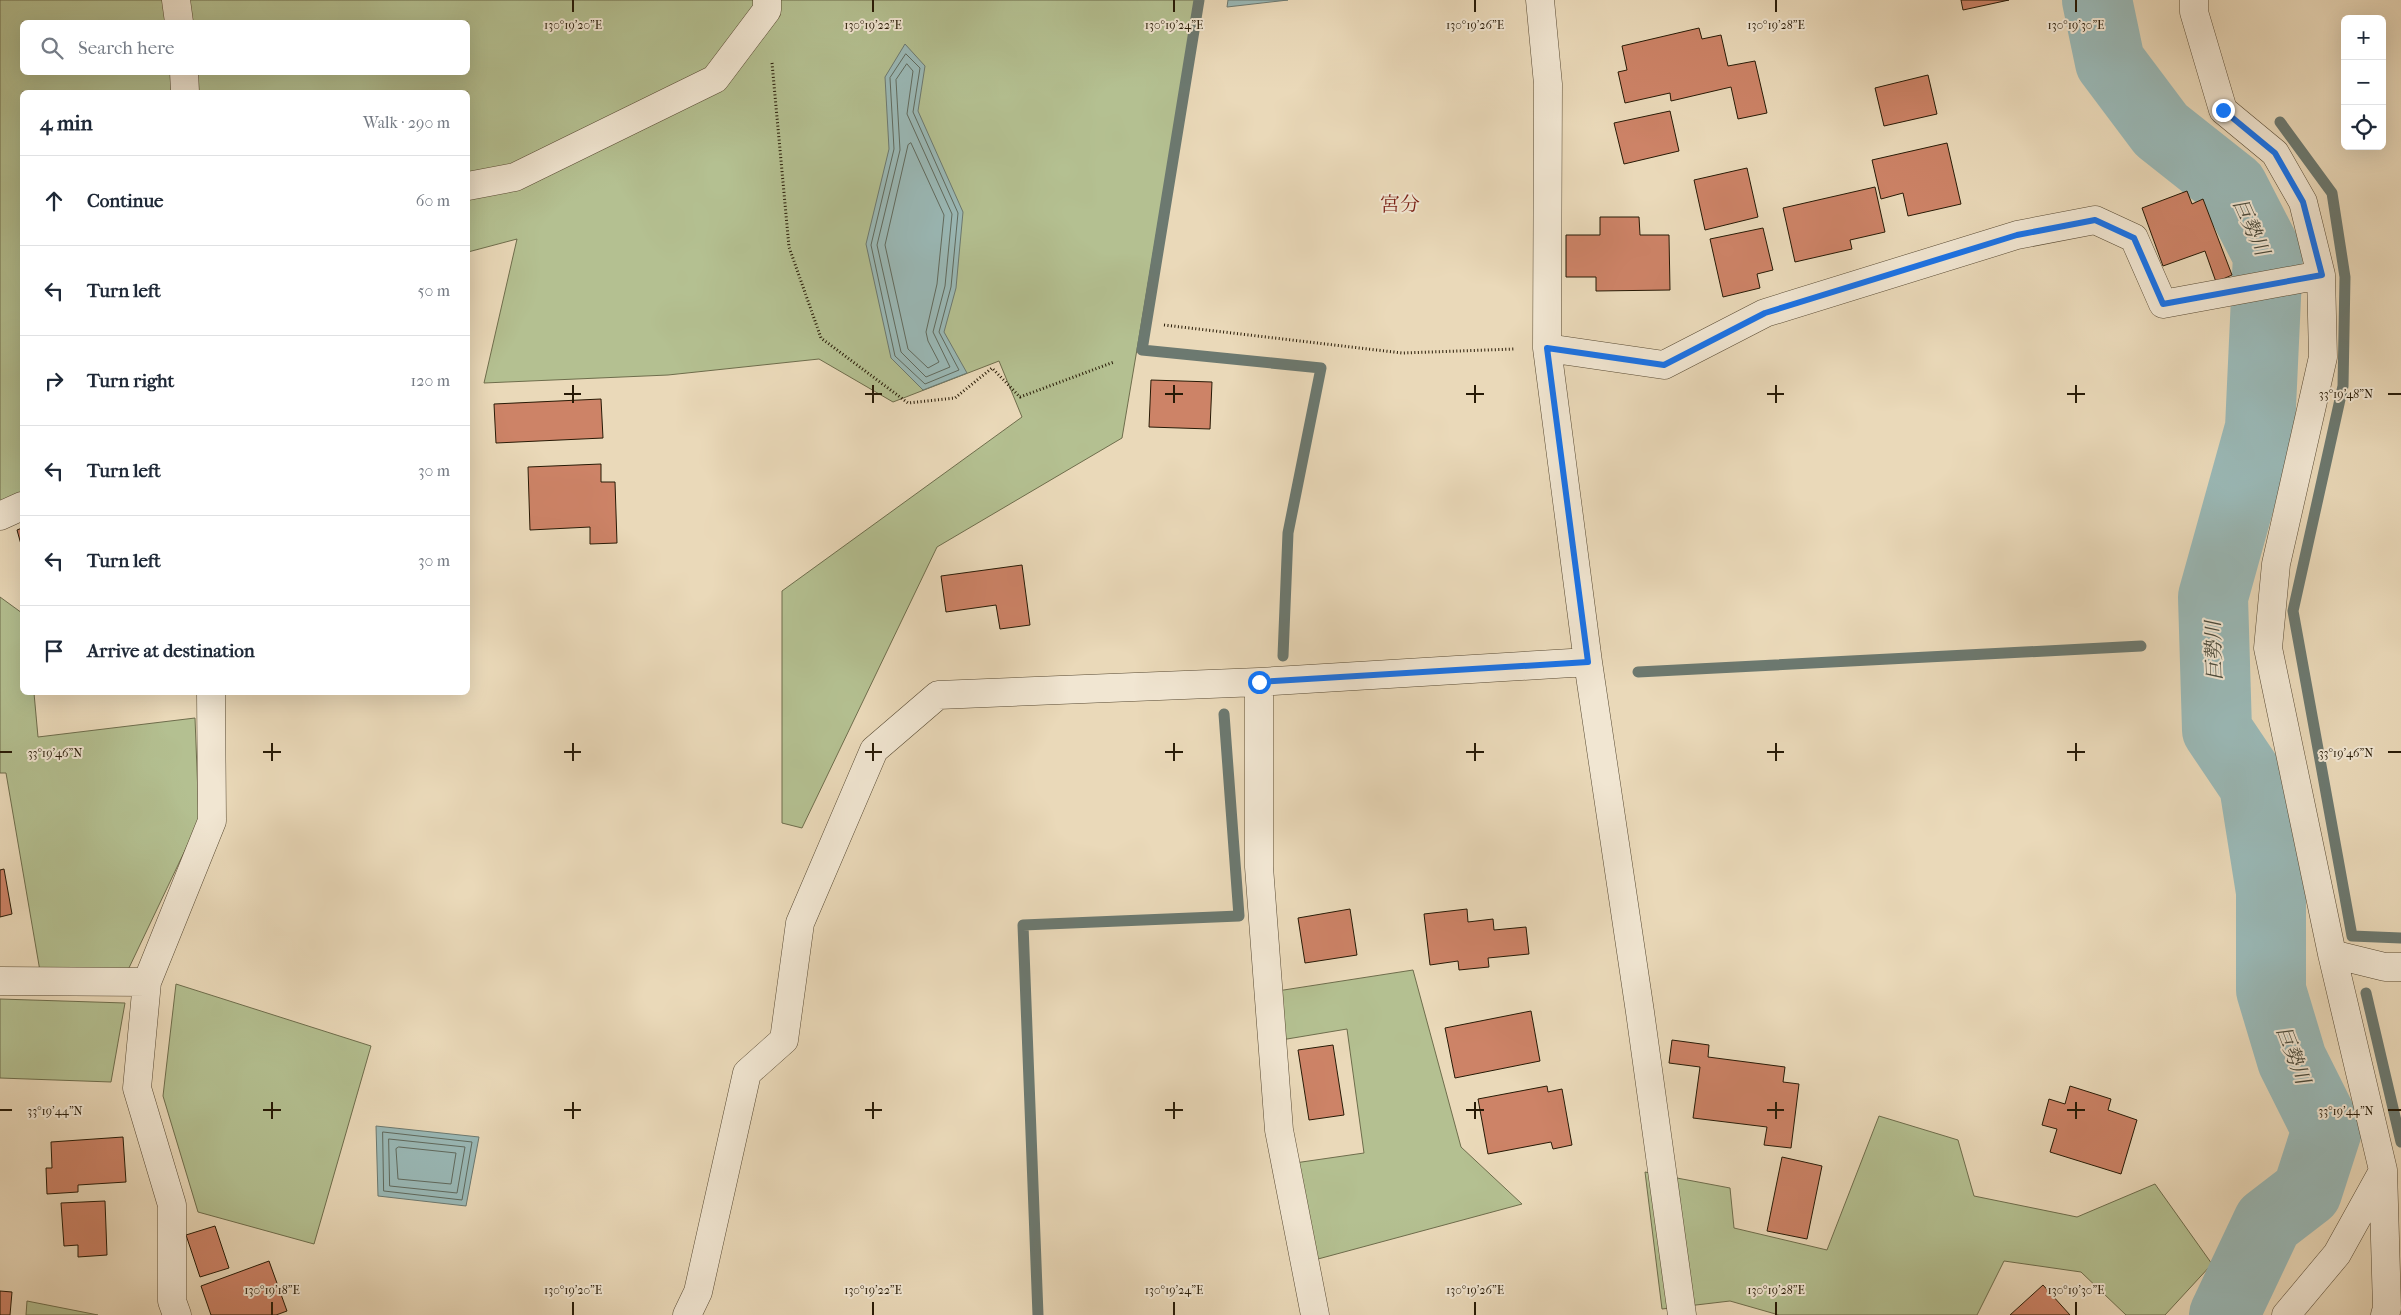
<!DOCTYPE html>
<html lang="en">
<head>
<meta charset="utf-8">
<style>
  :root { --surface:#fff; --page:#f6f6f7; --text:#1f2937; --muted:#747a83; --line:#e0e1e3 }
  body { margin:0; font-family:"IM FELL French Canon","Noto Serif JP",serif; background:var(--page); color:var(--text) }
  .controls { position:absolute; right:15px; top:15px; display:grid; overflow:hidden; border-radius:8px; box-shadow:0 5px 20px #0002 }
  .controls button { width:45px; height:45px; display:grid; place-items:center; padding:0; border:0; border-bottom:1px solid var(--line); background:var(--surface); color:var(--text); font:25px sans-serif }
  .stop { position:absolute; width:15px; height:15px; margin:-11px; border:4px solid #1a73e8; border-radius:50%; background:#fff }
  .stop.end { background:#1a73e8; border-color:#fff; box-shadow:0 1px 5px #0008 }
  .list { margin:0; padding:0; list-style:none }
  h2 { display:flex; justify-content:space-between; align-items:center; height:65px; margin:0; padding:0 20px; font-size:21px }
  h2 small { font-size:16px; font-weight:400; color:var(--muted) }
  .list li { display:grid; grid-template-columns:32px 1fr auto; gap:15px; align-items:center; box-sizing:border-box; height:90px; padding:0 20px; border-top:1px solid var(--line) }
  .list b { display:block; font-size:19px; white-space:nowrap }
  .list em { font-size:16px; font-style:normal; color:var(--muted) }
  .icon { flex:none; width:28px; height:28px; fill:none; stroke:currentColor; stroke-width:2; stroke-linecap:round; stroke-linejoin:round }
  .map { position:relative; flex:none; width:2401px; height:1315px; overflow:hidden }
  .search { position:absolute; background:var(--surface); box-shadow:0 5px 20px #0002; left:20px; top:20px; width:450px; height:55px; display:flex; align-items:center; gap:12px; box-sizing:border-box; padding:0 18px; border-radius:8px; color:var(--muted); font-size:19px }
  .panel { position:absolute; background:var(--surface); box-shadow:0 5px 20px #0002; left:20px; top:90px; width:450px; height:605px; border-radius:8px }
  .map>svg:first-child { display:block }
  .green { fill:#b4c091; stroke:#6e6d4c; fill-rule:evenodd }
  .water { fill:#9ab9b7; stroke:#6c7970 }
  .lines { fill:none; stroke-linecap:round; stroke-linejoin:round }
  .shore { stroke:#606a5e; stroke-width:1 }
  .stream { stroke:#6c7970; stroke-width:11 }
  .river { stroke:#9ab9b7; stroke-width:70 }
  .building { fill:#cd8367; stroke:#271a06 }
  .minor-casing { stroke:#584a33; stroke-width:29 }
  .path { stroke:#271a06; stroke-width:3; stroke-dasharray:1 2.5; stroke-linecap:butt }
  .minor { stroke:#f1e6d2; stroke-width:28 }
  .route { stroke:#1a73e8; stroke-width:6 }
  .ticks { fill:none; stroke:#271a06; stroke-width:2 }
  .labels { text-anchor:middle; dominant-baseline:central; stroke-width:4; stroke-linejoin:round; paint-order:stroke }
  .neighbourhood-label { font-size:20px; fill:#7a1f14; stroke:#f1e6d2 }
  .water-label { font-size:20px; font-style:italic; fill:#4a4a3b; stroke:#f1e6d2 }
  .ticks-label { font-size:12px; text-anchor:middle; fill:#271a06; stroke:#f1e6d2; stroke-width:4; stroke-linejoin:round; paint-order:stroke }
</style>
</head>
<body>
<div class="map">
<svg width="2401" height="1315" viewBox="0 0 2401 1315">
  <rect width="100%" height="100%" fill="#ead9b9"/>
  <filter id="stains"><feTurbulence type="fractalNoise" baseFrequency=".004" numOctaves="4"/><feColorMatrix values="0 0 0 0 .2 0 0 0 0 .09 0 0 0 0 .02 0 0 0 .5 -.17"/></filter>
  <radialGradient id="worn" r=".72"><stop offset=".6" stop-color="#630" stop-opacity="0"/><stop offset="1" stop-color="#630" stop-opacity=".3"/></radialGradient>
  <path class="green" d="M0,0H1196L1122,438L937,547L802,828L782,823V591L1022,417L999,361L893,402L819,359L668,375L484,383L517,239L468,252V92H22V494L0,502ZM22,22H468V72H22Z
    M0,597L22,613V692L34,693L38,737L195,718L199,821L127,972L41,977L6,773H0Z
    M1413,970L1461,1147L1522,1204L1318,1259L1274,1166L1364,1153L1347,1029L1263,1043L1258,994Z
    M176,984L371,1046L314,1244L198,1212L163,1096Z
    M0,999L125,1003L111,1082L0,1078Z
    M1879,1116L1958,1140L1974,1196L2077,1217L2155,1184L2212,1264L2165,1315H2126L2081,1272L2004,1261L1977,1315H1779L1730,1301L1662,1309L1645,1172L1730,1188L1734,1228L1827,1250Z
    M27,1301L98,1315H26Z"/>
  <path class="water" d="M1228,0H1288L1227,7Z
    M905,44L925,66L918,111L963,212L956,288L944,332L967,373L923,390L891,358L866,244L889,149L885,77Z
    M376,1126L479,1137L466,1206L378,1196Z"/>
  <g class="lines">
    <path class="shore" d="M906,54L920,68L913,112L958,213L951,287L939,332L959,370L925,384L895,356L871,245L894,149L890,78Z
      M907,64L913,71L907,114L952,214L945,286L933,332L950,367L926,377L901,352L877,245L900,150L896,80Z
      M911,143L944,215L937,284L926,332L928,341L939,362L928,368L908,349L885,245L908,145Z
      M383,1132L472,1142L462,1200L384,1191Z
      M389,1139L465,1147L457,1193L390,1186Z
      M399,1147L456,1153L451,1184L398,1179L396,1149Z"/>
    <path class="stream" d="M1199,0L1142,350L1321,368L1288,533L1283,656
      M2280,122L2332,193L2345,277L2343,386L2293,611L2352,936L2401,938
      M1638,672L2141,646
      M2366,993L2401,1142
      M1038,1315L1023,925L1239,916L1224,714"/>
    <path class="river" d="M2097,0L2110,62L2161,130L2233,187L2268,255L2260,428L2213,597L2217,730L2254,785L2271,892V990L2292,1060L2327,1130L2307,1192L2268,1222L2224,1315"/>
  </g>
  <path class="building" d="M1961,0H2009L1963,10Z
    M1699,28L1702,39L1721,35L1728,66L1755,61L1767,113L1738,119L1731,87L1671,101L1670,93L1625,103L1618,72L1627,70L1622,46Z
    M1928,75L1937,114L1884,126L1875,88Z
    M1670,111L1679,151L1624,164L1614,123Z
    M1947,143L1961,204L1908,216L1903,193L1881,199L1872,160Z
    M1747,168L1758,217L1705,230L1694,180Z
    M1875,187L1885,232L1850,240L1852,249L1795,262L1783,208Z
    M2187,191L2192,204L2203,199L2232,275L2216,282L2205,251L2163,266L2142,208Z
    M1600,217H1639L1640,235H1669L1670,290L1596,291V277H1566V235H1600Z
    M1763,228L1773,270L1757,274L1760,288L1723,297L1710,239Z
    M1151,380L1212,382L1210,429L1149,427Z
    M601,399L603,438L496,443L494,404Z
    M601,464V482H615L617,543L590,544V527L530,530L528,467Z
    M22,528V548L17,530Z
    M1022,565L1030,625L1000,629L996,605L946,612L941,576Z
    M4,869L12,914L0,917V870Z
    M1350,909L1357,955L1305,963L1298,918Z
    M1467,909L1468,922L1493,919L1494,930L1526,927L1529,954L1488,958L1489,967L1459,970L1458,961L1430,965L1424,914Z
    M1531,1011L1540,1061L1455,1078L1445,1028Z
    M1672,1040L1709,1045L1708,1057L1785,1067L1783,1082L1799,1084L1791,1148L1764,1145L1767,1127L1693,1118L1700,1067L1669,1063Z
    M1333,1045L1344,1115L1309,1120L1298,1050Z
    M1547,1086L1548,1092L1562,1089L1572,1145L1553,1149L1551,1142L1488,1154L1478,1099Z
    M2070,1086L2111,1099L2108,1110L2137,1120L2121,1174L2050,1152L2057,1129L2042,1125L2049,1099L2065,1104Z
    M123,1137L126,1182L78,1185V1192L47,1194L46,1168H52L51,1142Z
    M1782,1157L1822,1166L1807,1239L1767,1231Z
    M105,1201L107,1255L78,1257V1245L64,1246L61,1203Z
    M215,1226L229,1268L200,1277L186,1235Z
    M269,1261L287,1311L276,1315H211L201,1286Z
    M2043,1285L2070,1315H2010Z
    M0,1291L12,1292L10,1315H0Z"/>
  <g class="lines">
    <g class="minor-casing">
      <path id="minor" d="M176,0L179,22
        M1540,0L1548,84L1547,348L1588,662L1640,1012L1682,1315
        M2194,0V12L2223,110L2275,153L2303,202L2321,275L2323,357L2276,564L2268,648L2332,954L2383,1170L2387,1308L2385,1315
        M184,72L185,92
        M468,186L515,177L715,79L767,10V0
        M1547,348L1664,365L1765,313L2017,235L2095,220L2134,238L2163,304L2321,275
        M0,516L22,506
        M1259,682V867L1279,1130L1315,1315
        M2332,954L2385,967H2401
        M0,981L147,982
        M177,1315L172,1301V1205L137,1088L147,982L212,821L211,692
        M687,1315L698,1292L747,1073L784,1040L800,923L874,750L938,695L1259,682L1588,662
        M2286,1315L2337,1254L2383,1171"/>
    </g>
    <path class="path" d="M772,63L789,247L821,338L908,403L955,398L992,368L1020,397L1114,362
      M1164,325L1402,353L1514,349"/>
    <use href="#minor" class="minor"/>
  </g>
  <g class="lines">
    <path class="route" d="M1259,682L1588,662L1547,348L1664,365L1765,313L2017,235L2095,220L2134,238L2163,304L2322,275L2303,202L2275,153L2223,110"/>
  </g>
  <path class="ticks" d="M573,0V12M873,0V12M1174,0V12M1475,0V12M1776,0V12M2076,0V12M573,385V403M873,385V403M1174,385V403M1475,385V403M1776,385V403M2076,385V403M564,394H581M865,394H882M1165,394H1183M1466,394H1484M1767,394H1784M2067,394H2085M2388,394H2401M272,743V761M573,743V761M873,743V761M1174,743V761M1475,743V761M1776,743V761M2076,743V761M0,752H12M263,752H281M564,752H581M865,752H882M1165,752H1183M1466,752H1484M1767,752H1784M2067,752H2085M2388,752H2401M272,1102V1119M573,1102V1119M873,1102V1119M1174,1102V1119M1475,1102V1119M1776,1102V1119M2076,1102V1119M0,1110H12M263,1110H281M564,1110H581M865,1110H882M1165,1110H1183M1466,1110H1484M1767,1110H1784M2067,1110H2085M2388,1110H2401M272,1302V1315M573,1302V1315M873,1302V1315M1174,1302V1315M1475,1302V1315M1776,1302V1315M2076,1302V1315"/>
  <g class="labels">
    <g class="neighbourhood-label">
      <text x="1400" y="204">宮分</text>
    </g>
    <g class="water-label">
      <text transform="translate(2251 227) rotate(66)">巨勢川</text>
      <text transform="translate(2214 651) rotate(-92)">巨勢川</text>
      <text transform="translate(2293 1055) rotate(69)">巨勢川</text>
    </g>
  </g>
  <g class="ticks-label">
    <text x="573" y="29">130°19'20"E</text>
    <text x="873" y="29">130°19'22"E</text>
    <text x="1174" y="29">130°19'24"E</text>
    <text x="1475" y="29">130°19'26"E</text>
    <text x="1776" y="29">130°19'28"E</text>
    <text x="2076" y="29">130°19'30"E</text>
    <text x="2346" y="398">33°19'48"N</text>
    <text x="55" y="757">33°19'46"N</text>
    <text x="2346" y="757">33°19'46"N</text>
    <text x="55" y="1115">33°19'44"N</text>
    <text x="2346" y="1115">33°19'44"N</text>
    <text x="272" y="1294">130°19'18"E</text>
    <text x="573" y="1294">130°19'20"E</text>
    <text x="873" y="1294">130°19'22"E</text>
    <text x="1174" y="1294">130°19'24"E</text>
    <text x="1475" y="1294">130°19'26"E</text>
    <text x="1776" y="1294">130°19'28"E</text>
    <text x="2076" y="1294">130°19'30"E</text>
  </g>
  <rect width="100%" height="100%" filter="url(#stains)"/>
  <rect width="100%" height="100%" fill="url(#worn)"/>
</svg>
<div class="controls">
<button>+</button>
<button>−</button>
<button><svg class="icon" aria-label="locate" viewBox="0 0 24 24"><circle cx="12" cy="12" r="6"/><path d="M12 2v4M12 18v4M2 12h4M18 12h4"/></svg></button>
</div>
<div class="stop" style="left:1259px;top:682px"></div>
<div class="stop end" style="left:2223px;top:110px"></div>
<div class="search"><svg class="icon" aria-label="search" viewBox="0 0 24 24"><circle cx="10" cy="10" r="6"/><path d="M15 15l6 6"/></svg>Search here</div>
<section class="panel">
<h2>4 min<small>Walk · 290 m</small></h2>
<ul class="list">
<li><svg class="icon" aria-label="ahead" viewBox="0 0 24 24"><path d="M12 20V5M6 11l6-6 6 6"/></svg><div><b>Continue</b></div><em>60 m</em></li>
<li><svg class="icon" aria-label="left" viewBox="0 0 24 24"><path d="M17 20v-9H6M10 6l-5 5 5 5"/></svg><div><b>Turn left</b></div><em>50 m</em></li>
<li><svg class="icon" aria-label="right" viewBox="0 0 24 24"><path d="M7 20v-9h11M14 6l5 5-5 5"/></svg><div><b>Turn right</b></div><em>120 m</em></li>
<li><svg class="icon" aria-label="left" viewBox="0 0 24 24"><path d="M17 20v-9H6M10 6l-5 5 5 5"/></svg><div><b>Turn left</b></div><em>30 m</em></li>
<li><svg class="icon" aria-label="left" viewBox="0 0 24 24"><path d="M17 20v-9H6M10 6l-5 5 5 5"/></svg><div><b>Turn left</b></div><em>30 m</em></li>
<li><svg class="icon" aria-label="arrive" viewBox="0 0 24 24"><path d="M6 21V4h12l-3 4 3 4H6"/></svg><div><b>Arrive at destination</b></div></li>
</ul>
</section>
</div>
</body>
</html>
